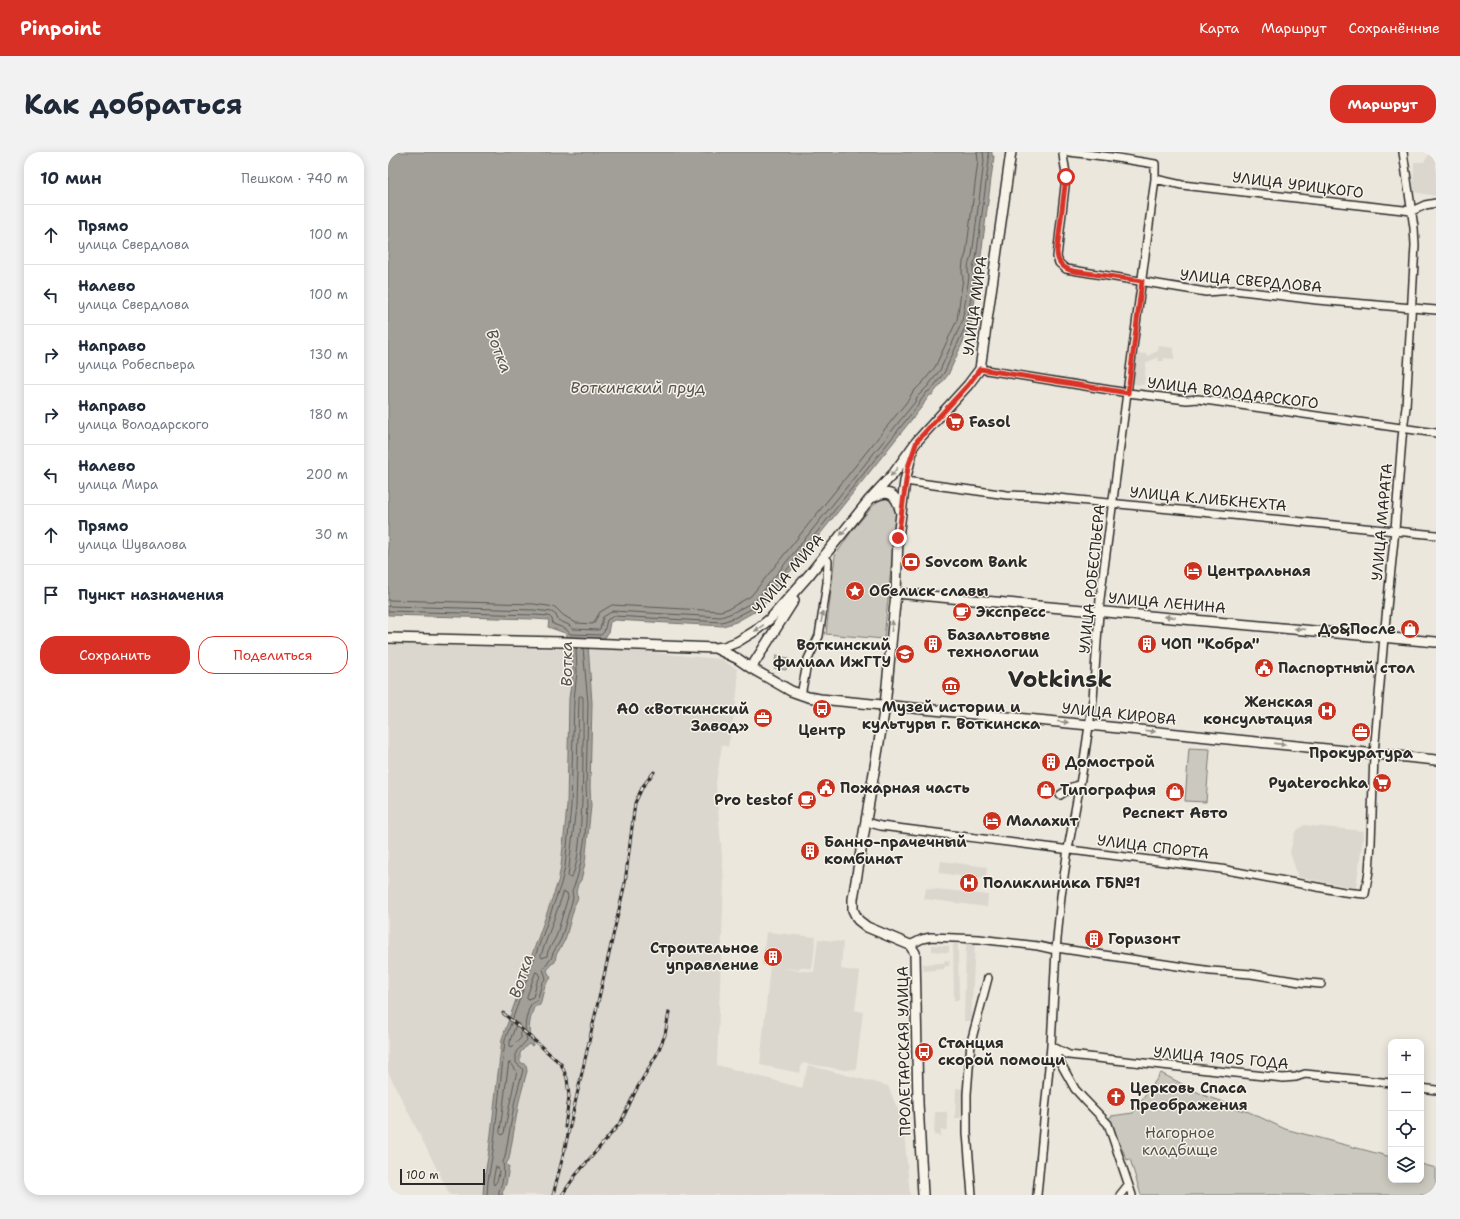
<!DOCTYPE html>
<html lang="ru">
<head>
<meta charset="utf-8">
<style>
  :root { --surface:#fff; --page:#f2f2f3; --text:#1f2937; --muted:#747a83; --line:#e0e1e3; --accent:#d93025 }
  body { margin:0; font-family:"Shantell Sans",sans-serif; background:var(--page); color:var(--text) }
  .controls { position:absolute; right:12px; bottom:12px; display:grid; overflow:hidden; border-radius:8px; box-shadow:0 2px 10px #0003 }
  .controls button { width:36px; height:36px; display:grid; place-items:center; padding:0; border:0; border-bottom:1px solid var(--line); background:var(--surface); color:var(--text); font:20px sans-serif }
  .scale { position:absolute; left:12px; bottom:10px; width:85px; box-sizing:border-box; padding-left:4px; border:2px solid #2b2b2b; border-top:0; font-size:11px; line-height:14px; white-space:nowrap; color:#2b2b2b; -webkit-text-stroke:3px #f7f3e8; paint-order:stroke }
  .stop { position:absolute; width:12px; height:12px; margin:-9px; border:3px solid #d93025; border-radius:50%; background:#fff }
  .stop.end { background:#d93025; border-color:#fff; box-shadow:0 1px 4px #0008 }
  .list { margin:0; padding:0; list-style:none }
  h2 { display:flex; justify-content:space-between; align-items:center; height:52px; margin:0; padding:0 16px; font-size:17px }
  h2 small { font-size:13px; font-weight:400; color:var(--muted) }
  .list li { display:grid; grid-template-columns:26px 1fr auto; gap:12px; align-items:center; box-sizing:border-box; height:60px; padding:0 16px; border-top:1px solid var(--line) }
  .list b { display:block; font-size:15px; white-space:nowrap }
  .list p { margin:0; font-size:13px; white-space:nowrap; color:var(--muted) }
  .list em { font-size:13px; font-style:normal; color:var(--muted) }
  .actions { display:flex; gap:8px; padding:12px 16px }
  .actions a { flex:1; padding:9px 0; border:1px solid var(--accent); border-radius:16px; text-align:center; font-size:14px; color:var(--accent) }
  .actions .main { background:var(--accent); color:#fff }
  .icon { flex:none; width:22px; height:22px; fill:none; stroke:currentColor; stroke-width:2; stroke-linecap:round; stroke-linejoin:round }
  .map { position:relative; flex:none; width:1048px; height:1043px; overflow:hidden; border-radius:16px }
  header { display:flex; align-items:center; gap:24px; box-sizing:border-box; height:56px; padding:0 20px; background:var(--accent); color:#fff }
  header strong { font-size:19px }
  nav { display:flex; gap:22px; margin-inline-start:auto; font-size:14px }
  .intro { display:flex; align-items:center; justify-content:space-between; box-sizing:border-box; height:96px; padding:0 24px }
  h1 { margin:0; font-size:28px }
  .button { padding:10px 18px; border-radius:16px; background:var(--accent); color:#fff; font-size:14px; font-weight:700 }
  main { display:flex; gap:24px; padding:0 24px }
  aside { flex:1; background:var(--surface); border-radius:16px; box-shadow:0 2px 10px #0003 }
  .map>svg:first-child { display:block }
  .built { fill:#dbd7ce }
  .green { fill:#cbc8bf; stroke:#7b7a75 }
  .water { fill:#a29f98; stroke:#72716c }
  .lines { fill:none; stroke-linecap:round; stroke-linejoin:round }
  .shore { stroke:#5b5957; stroke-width:1 }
  .minor-casing { stroke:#2b2b2b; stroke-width:10 }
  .major-casing { stroke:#2b2b2b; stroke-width:12 }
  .minor { stroke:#f7f3e8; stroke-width:7 }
  .major { stroke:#f7f3e8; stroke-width:9 }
  .rail-casing { stroke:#2b2b2b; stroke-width:3 }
  .rail { stroke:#f7f3e8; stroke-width:1.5; stroke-dasharray:4.5; stroke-linecap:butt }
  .oneway { fill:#918f8a }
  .route { stroke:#d93025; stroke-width:5 }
  .labels { text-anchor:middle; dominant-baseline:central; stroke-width:3; stroke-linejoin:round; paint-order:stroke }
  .street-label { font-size:15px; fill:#2b2b2b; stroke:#f7f3e8 }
  .poi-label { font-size:15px; font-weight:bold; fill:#2b2b2b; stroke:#f7f3e8; text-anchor:start }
  .park-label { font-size:15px; fill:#535250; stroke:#f7f3e8 }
  .water-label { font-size:16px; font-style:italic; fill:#555451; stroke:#f7f3e8 }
  .town-label { font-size:23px; font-weight:bold; fill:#2b2b2b; stroke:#f7f3e8 }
</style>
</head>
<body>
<header>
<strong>Pinpoint</strong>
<nav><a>Карта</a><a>Маршрут</a><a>Сохранённые</a></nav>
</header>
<div class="intro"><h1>Как добраться</h1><a class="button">Маршрут</a></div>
<main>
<aside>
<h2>10 мин<small>Пешком · 740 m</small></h2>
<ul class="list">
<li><svg class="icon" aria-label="ahead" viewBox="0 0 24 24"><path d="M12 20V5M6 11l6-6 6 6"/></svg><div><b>Прямо</b><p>улица Свердлова</p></div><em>100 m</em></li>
<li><svg class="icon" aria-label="left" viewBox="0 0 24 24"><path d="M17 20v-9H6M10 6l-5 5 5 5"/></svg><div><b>Налево</b><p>улица Свердлова</p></div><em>100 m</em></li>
<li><svg class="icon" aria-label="right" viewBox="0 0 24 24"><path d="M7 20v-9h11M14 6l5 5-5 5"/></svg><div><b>Направо</b><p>улица Робеспьера</p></div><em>130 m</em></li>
<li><svg class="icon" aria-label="right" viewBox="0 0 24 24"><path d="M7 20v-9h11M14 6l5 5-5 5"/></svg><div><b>Направо</b><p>улица Володарского</p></div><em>180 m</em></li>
<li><svg class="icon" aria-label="left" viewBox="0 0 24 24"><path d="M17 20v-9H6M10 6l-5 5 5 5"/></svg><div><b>Налево</b><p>улица Мира</p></div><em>200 m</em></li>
<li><svg class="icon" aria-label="ahead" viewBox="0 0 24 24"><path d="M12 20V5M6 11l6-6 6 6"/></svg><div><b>Прямо</b><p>улица Шувалова</p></div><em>30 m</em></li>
<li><svg class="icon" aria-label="arrive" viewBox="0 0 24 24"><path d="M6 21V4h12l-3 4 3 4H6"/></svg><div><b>Пункт назначения</b></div></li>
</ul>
<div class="actions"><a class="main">Сохранить</a><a>Поделиться</a></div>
</aside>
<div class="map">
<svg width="1048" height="1043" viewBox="0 0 1048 1043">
  <rect width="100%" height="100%" fill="#ebe7dd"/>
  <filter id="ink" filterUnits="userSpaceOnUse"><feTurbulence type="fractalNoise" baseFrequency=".025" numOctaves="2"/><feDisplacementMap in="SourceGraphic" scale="8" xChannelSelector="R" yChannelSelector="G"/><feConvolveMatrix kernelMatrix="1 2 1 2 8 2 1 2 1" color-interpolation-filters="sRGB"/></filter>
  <g filter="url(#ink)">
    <path class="built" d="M1043,0H1048V44L1025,40L1026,10H1036Z
      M771,194L786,196V207L776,206V209H770V205L758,211L756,233L744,232L747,201L759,202V204L770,199Z
      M176,491L203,492L214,496L333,507L349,517L350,530L348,552L340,595L334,593L328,631L336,729L329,913L414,936L420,913L500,934L515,970L522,1043H62L0,920V492L169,497Z
      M916,673L976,679L968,736L910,725L902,700L907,680Z
      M553,709L599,715L598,727L583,726L582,741L600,743L599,755L536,747L538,736L578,740L580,725L551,721Z
      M378,780L428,785L424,817L412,815L411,817L392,816L426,820L430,787L455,790L453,817L472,820L467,858L475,860L468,917L457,918L414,911L412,921L372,913L382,814L374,813Z
      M578,791L587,792L583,869H576Z
      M565,792H570L571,848H566Z
      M544,793L561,794V801L544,799Z
      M557,808L562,809L561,814H557L556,817L535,819V812L556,811Z
      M568,936L575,937L573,966H567Z
      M547,960H559L560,978H553V984L546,983Z"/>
    <path class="green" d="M504,345L509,355L496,487L438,482L447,404L463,380L490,348Z
      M388,504L400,506L398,518L386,516Z
      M801,596L822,597L818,650L797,649Z
      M773,921L815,943L833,949L849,957L861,960L897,977L1003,1005V1028H1033V1012L1048,1016V1043H753L742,1007L739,1008L721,967L723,964L745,961Z"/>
    <path class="water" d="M0,0H604V4H606L592,111H590L589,120L591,121L583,172L560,223L544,243H542L536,251V252L373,456L348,470L335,474L227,468L222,470L220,481L216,487L179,486L177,481L160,475L161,468L146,467L0,463Z
      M184,492H200L204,551L202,635L203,654L197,711L193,728L190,732L188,740L190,746L187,752L177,788L168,803L167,810L162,813L159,819L163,826L157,833L152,853L146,855C142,868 138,878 146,891L144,894L140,892L132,901V910L138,913L139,919L131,949L121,1007L118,1012L121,1015L118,1032L114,1040L115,1043H95L96,1029L101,999L114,887L170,730L173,714L179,654L181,546L185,520Z"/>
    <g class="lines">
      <path class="shore" d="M0,448L146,452L167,455L175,463L188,471L205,472L212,460L224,453L333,459L342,456L363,444L521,247L524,241L536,229L547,215L569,168L575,126L574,120L575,110L578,102L590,9L589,0
        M0,454L146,458L164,460L168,463L170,468L181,473L185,477L210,478L212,477L215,465L225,459L333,465L344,461L367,449L527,250L529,245L540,234L552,218L574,170L581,125C579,118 580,110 584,104L596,9L595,0
        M0,459L146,463L161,464L164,467L165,472L178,477L182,482L213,483L216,480L219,468L226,464L334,470L346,466L371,453L531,252L533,248L539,240L543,238L556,221L579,171L586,124C584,118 585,112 588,107L601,8L600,0
        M193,544L195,545V552C195,576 197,716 182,726L180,724L188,654L191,547V545Z
        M176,740L179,741L180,745L168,785L160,799L159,804L154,806L153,804Z
        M148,820L150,821L152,825L149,830L145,845L140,847L139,845Z
        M129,871L132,872L133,886L124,895L122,894V889Z
        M121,911H123L129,920L126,931L116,981L114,983L112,981Z
        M108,1015L110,1016C112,1020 110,1030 106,1033L105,1030Z
        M99,1043L100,1029L105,999L117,888L173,732L177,715L183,654L186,547L189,520L188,498L189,496
        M111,1043C110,1038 113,1035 114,1030C116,1022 116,1018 115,1010L117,1005L127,948L135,918L134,916L128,911V900L139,888C135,877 138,863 143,852L149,849L154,831L158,826L155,817L159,811L163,807L165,801L173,787L185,746L184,739L189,726L193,710L197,684L199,654L198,635L200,551L195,496"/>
      <g class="minor-casing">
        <path id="minor" d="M675,0C675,9 678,16 678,25L669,105L671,111L678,117L818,140L846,138L929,148L1048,158
          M767,27L794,33L1024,59L1037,53L1048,51
          M592,217L740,241L799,248L810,247L1048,281
          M517,329L619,343L649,344L1048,383
          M413,543L420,507L431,484L439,431L440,409L436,404
          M672,643L684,635L692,633
          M478,670L493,674L833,717L956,740L977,742L981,719L983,691L986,602L996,485L1007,378L1014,286L1018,255L1027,93L1026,76L1015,0
          M522,793L534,787L543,785L591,787L650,794L668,798
          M669,796L823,819L863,822L912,830L933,832
          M663,894L681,903L895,926L908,925L917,922L1003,931
          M663,894L687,937L696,947L720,972L744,1043
          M1033,936L1048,938
          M584,1043L579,981V942L583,890L600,826
          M649,1043L663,894L668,798L673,744L680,697L694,621L705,547L712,447L767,27V12L723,5L681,0
          M732,1043L740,1033"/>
      </g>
      <g class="major-casing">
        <path id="major" d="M524,300L517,329L510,386L508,441L497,554L465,747V758L470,768L479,775L522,793L527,801L530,951L535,1043
          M486,345C501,337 508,342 512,358
          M508,441L1048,490
          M0,486L174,490L327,496L336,495L349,490L367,479L383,466L421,423L481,348L506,321L529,289L580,233L592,217L623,0
          M327,496L350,507L363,516L403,539L420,545L432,547L701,573L1048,608
          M363,516L406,448"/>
      </g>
      <use href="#minor" class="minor"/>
      <use href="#major" class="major"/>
      <g class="rail-casing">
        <path id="rail" d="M115,861L173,912L179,926L181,945L177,975
          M165,1043L176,1000L237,731L247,651L255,634L266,620
          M174,1043L187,1024L233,970L248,938L269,902L277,883L281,860"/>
      </g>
      <use href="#rail" class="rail"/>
    </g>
    <defs><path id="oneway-solid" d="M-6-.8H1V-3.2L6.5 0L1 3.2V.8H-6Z"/></defs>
    <g class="oneway">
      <use href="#oneway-solid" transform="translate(506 320) rotate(129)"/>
      <use href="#oneway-solid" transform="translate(456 379) rotate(130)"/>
      <use href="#oneway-solid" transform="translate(434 465) rotate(-81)"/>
      <use href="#oneway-solid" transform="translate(782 465) rotate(-175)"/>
      <use href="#oneway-solid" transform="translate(504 474) rotate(-84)"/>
      <use href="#oneway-solid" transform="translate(371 476) rotate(145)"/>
      <use href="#oneway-solid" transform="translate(912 477) rotate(-175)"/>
      <use href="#oneway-solid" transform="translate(675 570) rotate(5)"/>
      <use href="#oneway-solid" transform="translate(762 579) rotate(6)"/>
      <use href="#oneway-solid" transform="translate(892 592) rotate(6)"/>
    </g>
  </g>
  <g class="lines" filter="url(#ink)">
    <path class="route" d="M510,386L520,315L529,289L580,233L592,217L740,241L754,129L685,119C674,116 669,110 669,99L678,25"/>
  </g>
  <defs>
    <g id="supermarket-disc" transform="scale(1)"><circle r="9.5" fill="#c8321e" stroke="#f7f3e8"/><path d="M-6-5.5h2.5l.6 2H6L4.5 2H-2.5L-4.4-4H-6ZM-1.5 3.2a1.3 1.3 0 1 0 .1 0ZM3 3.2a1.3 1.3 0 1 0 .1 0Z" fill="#fff"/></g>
    <g id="bank-disc" transform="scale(1)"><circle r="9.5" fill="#c8321e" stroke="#f7f3e8"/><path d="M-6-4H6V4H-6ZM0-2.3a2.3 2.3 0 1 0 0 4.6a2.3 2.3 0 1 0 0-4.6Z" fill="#fff"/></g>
    <g id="hotel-disc" transform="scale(1)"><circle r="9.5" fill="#c8321e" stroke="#f7f3e8"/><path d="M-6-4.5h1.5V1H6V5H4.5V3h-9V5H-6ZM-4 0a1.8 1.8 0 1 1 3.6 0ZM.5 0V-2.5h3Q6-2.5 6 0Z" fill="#fff"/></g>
    <g id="sight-disc" transform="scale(1)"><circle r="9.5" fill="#c8321e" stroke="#f7f3e8"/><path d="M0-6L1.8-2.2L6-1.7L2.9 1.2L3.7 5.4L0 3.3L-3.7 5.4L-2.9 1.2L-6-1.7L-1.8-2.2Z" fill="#fff"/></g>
    <g id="cafe-disc" transform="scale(1)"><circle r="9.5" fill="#c8321e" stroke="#f7f3e8"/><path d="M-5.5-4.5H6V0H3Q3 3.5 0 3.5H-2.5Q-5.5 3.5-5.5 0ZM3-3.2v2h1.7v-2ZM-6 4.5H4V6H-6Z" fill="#fff"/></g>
    <g id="shop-disc" transform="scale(1)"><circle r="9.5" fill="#c8321e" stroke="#f7f3e8"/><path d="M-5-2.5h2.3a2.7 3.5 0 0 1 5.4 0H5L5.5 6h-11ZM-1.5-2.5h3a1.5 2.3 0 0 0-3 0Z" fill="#fff"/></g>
    <g id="building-disc" transform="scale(1)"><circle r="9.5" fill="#c8321e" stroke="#f7f3e8"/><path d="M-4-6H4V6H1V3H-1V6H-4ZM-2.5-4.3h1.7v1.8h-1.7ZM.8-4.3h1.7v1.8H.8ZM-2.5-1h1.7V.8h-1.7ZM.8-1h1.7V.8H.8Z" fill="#fff"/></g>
    <g id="university-disc" transform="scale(1)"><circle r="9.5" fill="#c8321e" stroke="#f7f3e8"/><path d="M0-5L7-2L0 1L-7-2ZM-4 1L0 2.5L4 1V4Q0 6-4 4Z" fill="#fff"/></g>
    <g id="civic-disc" transform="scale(1)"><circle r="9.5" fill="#c8321e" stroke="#f7f3e8"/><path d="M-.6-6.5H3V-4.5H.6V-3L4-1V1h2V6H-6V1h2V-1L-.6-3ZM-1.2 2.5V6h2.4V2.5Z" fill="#fff"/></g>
    <g id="museum-disc" transform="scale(1)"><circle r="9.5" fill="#c8321e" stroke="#f7f3e8"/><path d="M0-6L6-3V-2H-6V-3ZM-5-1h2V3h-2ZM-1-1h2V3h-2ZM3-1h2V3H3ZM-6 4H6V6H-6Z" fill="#fff"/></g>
    <g id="bus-disc" transform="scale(1)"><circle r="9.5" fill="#c8321e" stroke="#f7f3e8"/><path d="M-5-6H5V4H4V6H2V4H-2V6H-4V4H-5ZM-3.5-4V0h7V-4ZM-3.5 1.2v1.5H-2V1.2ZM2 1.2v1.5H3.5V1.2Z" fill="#fff"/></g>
    <g id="hospital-disc" transform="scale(1)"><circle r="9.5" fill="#c8321e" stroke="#f7f3e8"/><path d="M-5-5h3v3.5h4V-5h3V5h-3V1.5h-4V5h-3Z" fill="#fff"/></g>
    <g id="office-disc" transform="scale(1)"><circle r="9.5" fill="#c8321e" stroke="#f7f3e8"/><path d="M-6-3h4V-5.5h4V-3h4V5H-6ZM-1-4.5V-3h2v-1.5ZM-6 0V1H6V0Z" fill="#fff"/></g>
    <g id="church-disc" transform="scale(1)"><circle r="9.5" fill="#c8321e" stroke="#f7f3e8"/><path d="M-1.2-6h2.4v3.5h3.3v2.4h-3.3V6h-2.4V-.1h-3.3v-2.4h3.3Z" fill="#fff"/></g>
  </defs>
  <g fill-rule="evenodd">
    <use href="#supermarket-disc" x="567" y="270"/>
    <use href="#bank-disc" x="523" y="410"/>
    <use href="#hotel-disc" x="805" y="419"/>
    <use href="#sight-disc" x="467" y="439"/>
    <use href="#cafe-disc" x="574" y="460"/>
    <use href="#shop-disc" x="1022" y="477"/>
    <use href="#building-disc" x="545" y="492"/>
    <use href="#building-disc" x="759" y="492"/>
    <use href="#university-disc" x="517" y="502"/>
    <use href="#civic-disc" x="876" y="516"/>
    <use href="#museum-disc" x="563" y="534"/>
    <use href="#bus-disc" x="434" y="557"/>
    <use href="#hospital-disc" x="939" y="559"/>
    <use href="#office-disc" x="375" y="566"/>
    <use href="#office-disc" x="973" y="580"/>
    <use href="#building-disc" x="663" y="610"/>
    <use href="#supermarket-disc" x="994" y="631"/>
    <use href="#civic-disc" x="438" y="636"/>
    <use href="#shop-disc" x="658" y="638"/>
    <use href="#shop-disc" x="787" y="640"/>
    <use href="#cafe-disc" x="419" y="648"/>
    <use href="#hotel-disc" x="604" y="669"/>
    <use href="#building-disc" x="422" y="699"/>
    <use href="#hospital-disc" x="581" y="731"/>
    <use href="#building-disc" x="706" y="787"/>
    <use href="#building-disc" x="385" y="805"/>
    <use href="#bus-disc" x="536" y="900"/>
    <use href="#church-disc" x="728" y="945"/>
  </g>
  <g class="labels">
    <g class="street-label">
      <text transform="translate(910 33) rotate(7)">УЛИЦА УРИЦКОГО</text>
      <text transform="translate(863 129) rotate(5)">УЛИЦА СВЕРДЛОВА</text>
      <text transform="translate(587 154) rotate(-82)">УЛИЦА МИРА</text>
      <text transform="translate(845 241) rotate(7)">УЛИЦА ВОЛОДАРСКОГО</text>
      <text transform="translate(820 347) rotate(5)">УЛИЦА К.ЛИБКНЕХТА</text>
      <text transform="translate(994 370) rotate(-85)">УЛИЦА МАРАТА</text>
      <text transform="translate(400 422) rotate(-49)">УЛИЦА МИРА</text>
      <text transform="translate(704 427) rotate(-84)">УЛИЦА РОБЕСПЬЕРА</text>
      <text transform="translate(779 451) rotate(5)">УЛИЦА ЛЕНИНА</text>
      <text transform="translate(731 562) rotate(6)">УЛИЦА КИРОВА</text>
      <text transform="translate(765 695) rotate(7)">УЛИЦА СПОРТА</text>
      <text transform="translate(516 899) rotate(-91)">ПРОЛЕТАРСКАЯ УЛИЦА</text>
      <text transform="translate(833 906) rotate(5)">УЛИЦА 1905 ГОДА</text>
    </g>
    <g class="poi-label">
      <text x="581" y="270">Fasol</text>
      <text x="537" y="410">Sovcom Bank</text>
      <text x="819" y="419">Центральная</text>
      <text x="481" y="439">Обелиск славы</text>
      <text x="588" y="460">Экспресс</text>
      <text x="1008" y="477" text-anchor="end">До&amp;После</text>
      <text x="559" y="483">Базальтовые<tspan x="559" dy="17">технологии</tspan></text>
      <text x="773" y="492">ЧОП "Кобра"</text>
      <text x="503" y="493" text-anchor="end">Воткинский<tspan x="503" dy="17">филиал ИжГТУ</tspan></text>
      <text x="890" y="516">Паспортный стол</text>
      <text x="925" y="550" text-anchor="end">Женская<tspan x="925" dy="17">консультация</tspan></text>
      <text x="563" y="555" text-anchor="middle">Музей истории и<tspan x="563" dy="17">культуры г. Воткинска</tspan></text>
      <text x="361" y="557" text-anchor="end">АО «Воткинский<tspan x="361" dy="17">Завод»</tspan></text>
      <text x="434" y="578" text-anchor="middle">Центр</text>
      <text x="973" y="601" text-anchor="middle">Прокуратура</text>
      <text x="677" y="610">Домострой</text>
      <text x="980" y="631" text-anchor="end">Pyaterochka</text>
      <text x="452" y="636">Пожарная часть</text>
      <text x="672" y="638">Типография</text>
      <text x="405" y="648" text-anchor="end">Pro testof</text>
      <text x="787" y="661" text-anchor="middle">Респект Авто</text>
      <text x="618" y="669">Малахит</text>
      <text x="436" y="690">Банно-прачечный<tspan x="436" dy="17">комбинат</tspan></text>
      <text x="595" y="731">Поликлиника ГБ№1</text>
      <text x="720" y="787">Горизонт</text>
      <text x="371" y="796" text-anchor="end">Строительное<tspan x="371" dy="17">управление</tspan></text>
      <text x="550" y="891">Станция<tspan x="550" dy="17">скорой помощи</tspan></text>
      <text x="742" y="936">Церковь Спаса<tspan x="742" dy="17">Преображения</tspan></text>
    </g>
    <g class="park-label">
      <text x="792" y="981">Нагорное<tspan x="792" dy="17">кладбище</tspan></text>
    </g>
    <g class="water-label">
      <text transform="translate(111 199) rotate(69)">Вотка</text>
      <text x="250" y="235">Воткинский пруд</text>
      <text transform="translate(178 512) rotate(-90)">Вотка</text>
      <text transform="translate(133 824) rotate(-72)">Вотка</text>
    </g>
    <g class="town-label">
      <text x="672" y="527">Votkinsk</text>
    </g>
  </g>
</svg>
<div class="controls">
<button>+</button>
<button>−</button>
<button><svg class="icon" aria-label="locate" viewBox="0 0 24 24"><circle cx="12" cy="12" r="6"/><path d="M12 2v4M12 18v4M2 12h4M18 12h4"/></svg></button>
<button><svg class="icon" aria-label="layers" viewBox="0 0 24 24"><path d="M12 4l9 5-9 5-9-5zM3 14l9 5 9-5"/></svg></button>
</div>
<div class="scale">100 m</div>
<div class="stop" style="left:678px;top:25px"></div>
<div class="stop end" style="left:510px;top:386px"></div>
</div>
</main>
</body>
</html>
